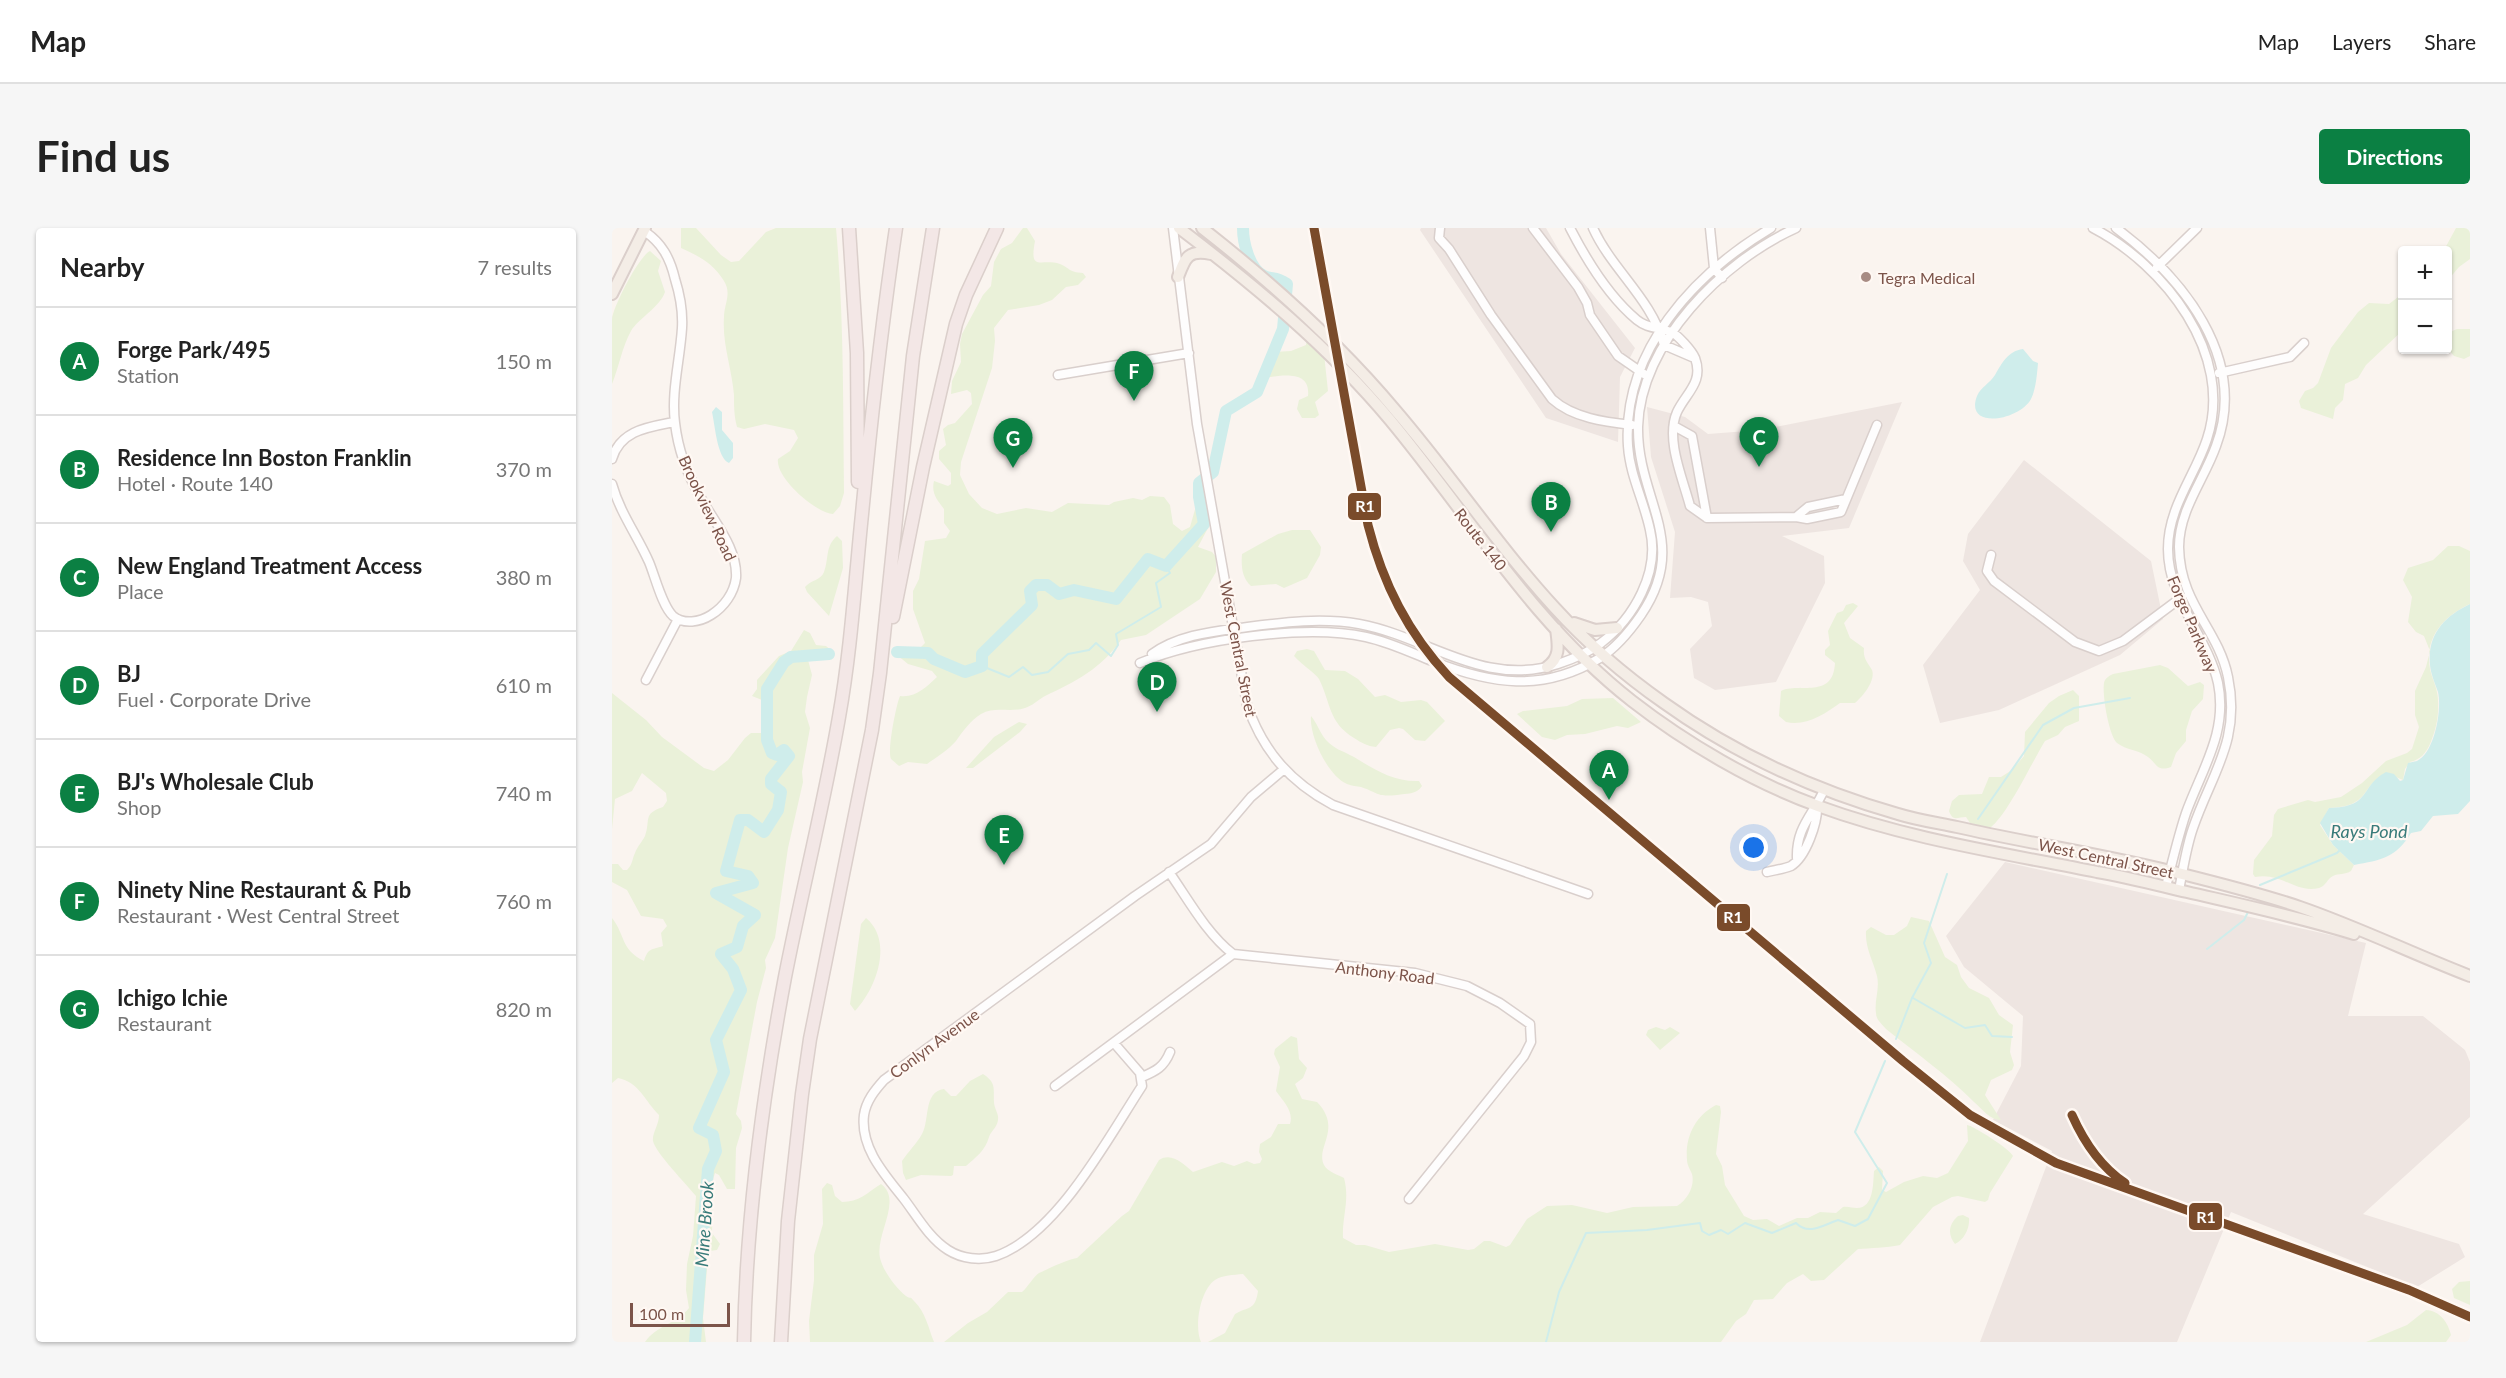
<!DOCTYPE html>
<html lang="en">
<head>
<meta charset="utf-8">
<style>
  :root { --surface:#fff; --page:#f6f6f6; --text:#222; --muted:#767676; --line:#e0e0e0; --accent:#0b8043 }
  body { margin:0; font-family:Lato,sans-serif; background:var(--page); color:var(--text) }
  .controls { position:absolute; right:18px; top:18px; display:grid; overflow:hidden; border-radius:6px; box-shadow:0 2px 4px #0004 }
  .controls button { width:54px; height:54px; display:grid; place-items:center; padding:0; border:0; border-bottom:2px solid var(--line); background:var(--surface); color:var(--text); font:30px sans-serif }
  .scale { position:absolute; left:18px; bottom:15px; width:100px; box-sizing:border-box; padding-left:6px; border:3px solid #7c544a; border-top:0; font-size:16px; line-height:21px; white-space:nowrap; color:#7c544a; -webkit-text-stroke:4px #fff8f3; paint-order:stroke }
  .you { position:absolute; left:1142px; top:620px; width:21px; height:21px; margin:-15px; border:4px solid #fff; border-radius:50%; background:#1a73e8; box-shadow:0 0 0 9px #1a73e833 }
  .badge { display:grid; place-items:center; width:39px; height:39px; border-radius:50%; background:var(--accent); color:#fff; font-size:20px; font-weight:700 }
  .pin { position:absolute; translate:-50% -50px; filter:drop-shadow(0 2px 3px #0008) }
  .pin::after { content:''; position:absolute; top:32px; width:21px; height:18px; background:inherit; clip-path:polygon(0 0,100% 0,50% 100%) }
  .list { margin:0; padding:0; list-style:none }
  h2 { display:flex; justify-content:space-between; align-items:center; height:78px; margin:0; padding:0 24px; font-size:26px }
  h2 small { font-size:20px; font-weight:400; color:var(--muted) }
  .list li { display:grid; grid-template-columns:39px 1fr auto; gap:18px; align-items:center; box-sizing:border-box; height:108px; padding:0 24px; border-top:2px solid var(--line) }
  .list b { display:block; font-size:22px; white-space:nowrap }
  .list p { margin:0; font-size:20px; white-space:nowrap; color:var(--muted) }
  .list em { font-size:20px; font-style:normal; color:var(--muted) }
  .map { position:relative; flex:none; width:1858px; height:1114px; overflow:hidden; border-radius:6px }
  header { display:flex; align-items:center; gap:36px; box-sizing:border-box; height:84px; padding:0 30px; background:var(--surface); border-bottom:2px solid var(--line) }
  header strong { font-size:28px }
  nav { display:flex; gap:33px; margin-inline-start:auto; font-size:21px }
  .intro { display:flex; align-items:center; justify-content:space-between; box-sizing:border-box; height:144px; padding:0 36px }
  h1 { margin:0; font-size:42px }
  .button { padding:15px 27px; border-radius:6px; background:var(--accent); color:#fff; font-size:21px; font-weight:700 }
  main { display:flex; gap:36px; padding:0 36px }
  aside { flex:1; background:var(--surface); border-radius:6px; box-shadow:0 2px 4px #0004 }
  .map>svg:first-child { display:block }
  .industrial { fill:#eee5e1 }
  .green { fill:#eaf1d9 }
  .water { fill:#cfedeb }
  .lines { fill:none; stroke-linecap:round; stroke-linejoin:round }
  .stream { stroke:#cfedeb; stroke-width:2 }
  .river { stroke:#cfedeb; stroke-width:12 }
  .minor-casing { stroke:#d9cfcc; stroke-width:11 }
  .major-casing { stroke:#dbcfcb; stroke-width:14 }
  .highway-casing { stroke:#dbcfcb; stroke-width:15 }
  .minor { stroke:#fefdfd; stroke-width:8 }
  .major { stroke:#f4ede6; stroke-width:10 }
  .highway { stroke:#f3e7e6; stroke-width:12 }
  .rail-casing { stroke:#e6e3e6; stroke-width:4.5 }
  .rail { stroke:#fff8f3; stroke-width:2; stroke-dasharray:7; stroke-linecap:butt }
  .rail-1-casing { stroke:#fff8f3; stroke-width:14 }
  .rail-1 { stroke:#7a4b2a; stroke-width:9 }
  .poi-dot { fill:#a88c84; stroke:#fff8f3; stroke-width:2 }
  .labels { text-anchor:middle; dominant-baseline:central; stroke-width:4.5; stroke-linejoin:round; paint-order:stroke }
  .poi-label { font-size:16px; fill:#7c544a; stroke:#fff8f3; text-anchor:start }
  .street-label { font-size:16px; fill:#7c544a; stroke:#fff8f3 }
  .water-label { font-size:18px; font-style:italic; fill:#397b7a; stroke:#fff8f3 }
  .line-badge { stroke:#fff8f3; stroke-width:2 }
  .badge-label { font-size:16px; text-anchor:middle; font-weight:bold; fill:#fff }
</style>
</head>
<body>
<header>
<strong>Map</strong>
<nav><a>Map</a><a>Layers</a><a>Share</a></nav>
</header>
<div class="intro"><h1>Find us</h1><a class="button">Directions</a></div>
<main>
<aside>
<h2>Nearby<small>7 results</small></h2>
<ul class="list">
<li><span class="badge">A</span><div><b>Forge Park/495</b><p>Station</p></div><em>150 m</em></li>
<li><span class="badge">B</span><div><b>Residence Inn Boston Franklin</b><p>Hotel · Route 140</p></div><em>370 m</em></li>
<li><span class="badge">C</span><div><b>New England Treatment Access</b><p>Place</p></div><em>380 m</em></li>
<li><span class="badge">D</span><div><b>BJ</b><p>Fuel · Corporate Drive</p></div><em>610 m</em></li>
<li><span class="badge">E</span><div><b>BJ's Wholesale Club</b><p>Shop</p></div><em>740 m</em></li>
<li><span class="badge">F</span><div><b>Ninety Nine Restaurant &amp; Pub</b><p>Restaurant · West Central Street</p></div><em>760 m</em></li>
<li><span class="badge">G</span><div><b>Ichigo Ichie</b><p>Restaurant</p></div><em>820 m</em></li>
</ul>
</aside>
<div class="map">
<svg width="1858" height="1114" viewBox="0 0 1858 1114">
  <rect width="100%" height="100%" fill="#faf4ef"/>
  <path class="industrial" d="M809,0H934L949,26L1023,120L1008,149L1006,214L934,190L808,2Z
    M1290,174L1237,300L1170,308L1212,328L1213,355L1164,454L1103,462L1082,450L1078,421L1100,398L1096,374L1079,369L1058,370L1063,304L1039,229L1035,179L1073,189L1096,206L1148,202Z
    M1412,232L1539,333L1551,391L1508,427L1387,482L1328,495L1311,437L1368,362L1351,333L1356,306Z
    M1393,634L1754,715L1736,788H1811L1853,822L1858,834V889L1751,986L1847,1016L1853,1029L1805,1059L1619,984L1565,1114H1368L1440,923L1381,892L1409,838L1411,788L1352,739L1334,708Z"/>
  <path class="green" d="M69,0H84L109,27L119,34L127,33L154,4L164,0H224C232,88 231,176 232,265L228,278L221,286C204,285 163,250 166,231L178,223L186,210L182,202L153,196L132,201L125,199C122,187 122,179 122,167C120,141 110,116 112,89C112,76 120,66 112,53C101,35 87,28 69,20Z
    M411,0H415L423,13C417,45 429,30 448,36C458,40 456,44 471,45L474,49L466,57L454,59L440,72L427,77L396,82L382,100L383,113L380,140L349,234L348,247L357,266L370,280L385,286L414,280L440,284L456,275L497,277L502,274L521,270L530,272L538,268L552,269L558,277L561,296L570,303L578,299L584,278L592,272L596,300L586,319L600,324L604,329V344L588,371L534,407L509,412C490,440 463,454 433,468C426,472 420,478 413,480C398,485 383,478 369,486C358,493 351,503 344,513C336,522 325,529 315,536L296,534L287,538C286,537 280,532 279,531C275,524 284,477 288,468C304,470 314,459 325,449L320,443L296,436L285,427L293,420L306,422L313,415L301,381V363L307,351L313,313L334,310L338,303L332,295V281C325,272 319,265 322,253L336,258L339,256V245L327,231V223L334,217L331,201L336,197L343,195L360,176L359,165L355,162L339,166L340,153L349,134L348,116L350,106L371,67L379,58L382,34L389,21L400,15Z
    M1844,0H1858V31L1847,39L1836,52V22H1832Z
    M38,23L49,33L46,43L53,64C48,79 27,90 19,103C10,119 7,139 0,156C0,135 0,112 0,91C1,79 27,28 38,23Z
    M1790,66V103L1754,137L1746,150L1733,156L1731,172L1723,180L1721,191L1689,180L1687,173L1693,163L1701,160L1706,155L1719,120L1746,84L1757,75L1777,76Z
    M703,91L709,98L716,163L703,174L707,187L703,190H690L685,181L687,172L696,168C699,139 665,149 648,150L662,124L679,123L694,117L697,95Z
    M1845,101H1858V128L1852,131L1842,128L1836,121V105Z
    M680,302H698L709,319L708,327L695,350L672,360L664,356L639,358C630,350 629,338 630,326L666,306Z
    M225,308L230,313L231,340L217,388L195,364L193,359C199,352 209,352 212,344C217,331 213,318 225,308Z
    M1836,318H1847L1858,323V376C1832,388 1812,409 1818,441C1820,451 1826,461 1826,472C1827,489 1824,501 1818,516C1814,525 1808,532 1798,534L1793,541L1791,552L1774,545C1747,559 1760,578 1717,580L1708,597L1721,617L1742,637L1739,643C1733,647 1727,645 1721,648C1715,651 1714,658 1707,660C1684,666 1670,644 1643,649L1641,646L1642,632L1660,608L1662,587L1666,581L1696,572L1703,574L1729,569L1750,555L1774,533L1795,525L1800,521L1807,499L1803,487V463L1814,439L1818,423L1812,408L1804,404L1796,394L1800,369L1791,352L1796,340L1821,332Z
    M1241,375L1246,378L1232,395L1238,410L1252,420C1251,431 1255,433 1260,442C1264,453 1250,469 1243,475H1228C1213,486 1193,499 1174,494L1167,488L1169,463C1187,454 1221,472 1223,435L1213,427V422L1218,417L1216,403L1225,385L1231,383L1234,377Z
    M192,402L198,405L204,417L214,418L220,423L217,427L196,432L200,447L195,469L193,484L198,500L190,544L191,554L176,620L163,710L153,732L154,740L145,774L124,886L129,893L130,900L124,920L123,961H115L107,947L103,945L101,951L100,1005L108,1016L105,1022L98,1023L96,1028L91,1090L94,1114H33C44,1098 65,1095 77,1080L74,1062L75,1036L81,1008L84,968C75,957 43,924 41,913C40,905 47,897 47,887C33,873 27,854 6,850L0,855V690C14,708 8,721 32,733C36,720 39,722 51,718L49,705L55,698L51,691L29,688L15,662L0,654V636H6L11,642H15C21,636 20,631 23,625C25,619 30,614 33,608C39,592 30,586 51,579L55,573L54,565L30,545L20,563L3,571L0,601V465L34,492L50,509L92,540L102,543L116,532L133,510L139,505H151C159,496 153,484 150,472L140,468L145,461V452L167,428L179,423Z
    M695,421L702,423L713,442L733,443L746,451L763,469L773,467L789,474L809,472L815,474L833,493L813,513L803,512L791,501L787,500L778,502L764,519C755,518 750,515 742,510C716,494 719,475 707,451C704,446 688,435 682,428L685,423Z
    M1548,437L1556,440L1576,458L1588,454L1592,457L1591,471L1580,483L1574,502V513L1564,525L1559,539C1545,544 1545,536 1536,529C1527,522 1514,522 1505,515C1497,508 1490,467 1492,455C1493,450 1497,448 1501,446Z
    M1461,462L1467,468V493L1453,499L1446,507L1433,513C1420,534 1396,586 1378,600L1358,595L1354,589C1345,589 1341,594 1337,583L1340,573L1347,567L1370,566L1377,549H1389L1400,542L1412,528L1413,504L1437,475L1447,468Z
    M1001,470L1029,494L1016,500L1005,498L973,506L955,507L943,512L930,509L905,486L911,483L955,478L970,471Z
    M699,488C705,495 708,505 714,512C722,521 731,523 742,529C763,542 782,554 807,553L810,558C804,567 795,565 785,567C764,569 767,565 749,559C745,558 740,558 735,556C716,548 697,508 699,488Z
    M407,494L415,496L408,504L361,540H354L382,509Z
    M1299,689L1317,693L1333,729L1345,737L1349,749L1357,760L1377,770L1387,787L1401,797L1398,824L1402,837L1400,842L1379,852L1373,867L1389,892C1378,892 1370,881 1362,874C1335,847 1304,825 1274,801C1270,796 1264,792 1264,785C1262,773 1268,761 1265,748C1261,732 1253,720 1254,703L1259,699L1274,707H1282L1295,698Z
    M254,690C282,713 264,761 243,783L238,776L249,696Z
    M1044,799L1053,802L1058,799L1068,805L1048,822L1034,807L1036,802Z
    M679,808L685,810L687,831L695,840L691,850L683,856L690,871L705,874C731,901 703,919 712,937C715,943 726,947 732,950C738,972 730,989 731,1010L744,1017H753L777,1024L823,1016L856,1022L862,1021L872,1013H878L894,1019L898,1017L915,991L935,978L960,977L995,985L1021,979L1065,978C1076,971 1083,958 1080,946C1078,941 1075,937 1075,932C1073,909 1083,888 1104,877L1108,878L1109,884L1104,926L1110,938L1113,957L1132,988L1141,992L1155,991L1167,998L1185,990H1196L1208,984L1224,985L1231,979C1236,978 1240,980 1245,980C1262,980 1261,955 1262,943L1267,939L1271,943L1270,962L1274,964L1292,954L1311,948L1325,950L1336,945L1356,913L1355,897C1362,898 1399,922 1401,928L1378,965L1376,972L1373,974L1346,968L1340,969L1321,979L1288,1017C1274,1020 1259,1020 1246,1021L1212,1052L1199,1053L1191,1046L1175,1055L1161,1071L1142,1072L1134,1086L1124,1093L1109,1114H596L613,1105L623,1086C637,1078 643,1083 646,1063L631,1046C621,1047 611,1047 603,1052C588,1062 582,1099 589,1114H332L356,1095L375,1084L396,1064H410C416,1059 421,1049 427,1045C436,1041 456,1031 465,1030L510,988L517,983L547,932C560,924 571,936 581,944L610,934L622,938L635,933L642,936L648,935L650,931L647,924L648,916L659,909L666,896H678C682,883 671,873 664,863L668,839L662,826L663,821Z
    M371,846C385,855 381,861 382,874C382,879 385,883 386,888C387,899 380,901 377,909C373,923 364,929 354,938H342L341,947L339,948L309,947L294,952L291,945L290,933C296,924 305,915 310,906C318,892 311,864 332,861L339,868H344L358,853Z
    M215,955L220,957L223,968L230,974C247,974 255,965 269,956C291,972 263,1006 268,1030C271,1043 284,1060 294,1068C300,1072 297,1067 302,1073C314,1085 316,1099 322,1114H198L197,1093L202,1052V1027L211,996L210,961Z
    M1351,987L1357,990C1358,1000 1352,1012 1343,1016C1335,1006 1337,996 1346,988Z
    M1858,1053V1077L1842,1070L1840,1061L1847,1054Z
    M1814,1082C1828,1083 1836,1094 1839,1107L1834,1114H1754L1795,1097Z"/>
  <path class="water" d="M1411,121L1421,133L1426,135C1425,146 1424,161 1419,171C1407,193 1352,202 1365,168C1369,159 1378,155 1383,147C1390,135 1396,123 1411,121Z
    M104,179L110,184V202L121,215V230L117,235C105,230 103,197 100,184Z
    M1858,376V573L1846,586L1821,588L1809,603L1799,605C1784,630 1769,632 1742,637L1721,617L1708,595L1717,580C1760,579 1747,559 1774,544L1782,546L1788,553L1791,552L1796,535C1799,534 1802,534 1805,533C1823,524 1830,481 1826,464C1823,455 1819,447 1818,437C1815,406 1833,388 1858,376Z"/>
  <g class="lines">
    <path class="stream" d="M370,438L397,449L411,439L420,447L436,444L456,426L477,422L484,415L499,428L506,417L504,406L549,379L544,355L558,345L554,338
      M1366,591L1431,497L1462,480L1518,470
      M1648,657L1725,625L1729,621
      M1595,721L1632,692L1636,684
      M1301,770L1353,800L1373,797L1380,808L1400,809
      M1284,811L1300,770L1319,735L1312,715L1335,646
      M934,1114L947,1064L974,1005L1035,1002L1088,995L1090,1003L1097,1007L1109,1002L1116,1006L1133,995L1160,1005L1184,995C1197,1008 1211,997 1226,992L1243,998L1256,991L1275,955L1243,904L1273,833"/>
    <path class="river" d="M285,424L316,425L322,431L353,444L370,438V426L420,377L418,363L424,357H435L447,366L462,362L504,371L536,331L554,338L592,296L587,269V255L601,244L614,183L645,164L671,101L675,56C663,48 661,52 652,48C637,41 631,14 631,0
      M83,1114L96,941L104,923L101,907L87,900L112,844L104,812L129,762L121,741L109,726L125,719L131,698L143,687L104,665L141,655L136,648L114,643L128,592H136L152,604L166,582L169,564L159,556V551L177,528L172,522L165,527L160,525L155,512V461L172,434L179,429L217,426"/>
    <g class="minor-casing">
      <path id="minor" d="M561,0L585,196L635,477C651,523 678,554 721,577L976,666
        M828,0L827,10L837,21L879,87L940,171C961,190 993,194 1020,197
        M921,0L966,59L975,75L978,87L1006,128L1032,146
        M958,0C975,33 996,68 1025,92C1036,101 1047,99 1059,104C1066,107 1080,123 1083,130C1092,154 1074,165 1065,184C1053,211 1071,251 1078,278L1095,290L1184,289L1195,291L1229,284L1265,197
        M981,0C1000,42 1040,71 1052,117L1080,129
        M1098,0L1102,40L1110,50
        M1481,0C1552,37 1623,126 1595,211C1583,248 1556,279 1556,321C1556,372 1595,407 1606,455C1616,504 1590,541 1574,585C1566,609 1560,634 1554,659
        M1504,0C1570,49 1637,130 1604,218C1592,252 1567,282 1567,319C1568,377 1606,400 1616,449C1629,512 1600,545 1581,600C1574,620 1571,642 1567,662
        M1545,39L1585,0
        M1607,145L1678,129L1692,115
        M446,147L577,125
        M1062,198L1080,208L1095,290
        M0,231C8,202 37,199 62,194
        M0,256C8,285 25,307 37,334C43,348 50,378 61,388C72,397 88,394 99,387C112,379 122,365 124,350C126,320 101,293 88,268C75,246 66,221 63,195C59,164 68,132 70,100C71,83 68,67 63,51C58,30 50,15 32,3
        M1184,289L1196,279L1234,271
        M1379,327L1375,343L1382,353L1463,414L1487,423L1511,413L1570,369
        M540,426C565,408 597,404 627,400C667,395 707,389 747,396C817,409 871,460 946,436C961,431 976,425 989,415C1022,390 1048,344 1038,302C1032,273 1018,248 1016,218C1010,123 1082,46 1159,0
        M528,435C585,411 694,396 754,409C777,414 798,424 820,433C879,456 930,465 988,430C1005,419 1018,403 1029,387C1079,314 1025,272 1026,199C1028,115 1111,33 1184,0
        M34,452L66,391
        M1185,630C1184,599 1201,587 1212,562
        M557,644C576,671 594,705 621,726
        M1155,644C1163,642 1172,641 1179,638C1194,629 1206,594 1205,578
        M502,815L528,845L530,858C496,910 445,1007 384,1028C369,1033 350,1031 336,1022C317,1010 305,988 292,971C273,947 248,920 252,887C254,873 263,862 272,852L523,668L599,616L639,569L671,542
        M530,849C544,843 552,839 558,824
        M443,858L621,726L803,745L855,758L888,775L918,796L919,814L912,828L797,971"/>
    </g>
    <g class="major-casing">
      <path id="major" d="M567,0C642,57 717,119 778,192C857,287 921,396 1020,473C1074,515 1142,555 1206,578C1296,611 1391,625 1485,644C1515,649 1545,657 1575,664C1631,677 1687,689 1742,706
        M590,0C659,54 728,116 784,183C839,247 886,318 943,380C975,415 1012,447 1052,475C1123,526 1202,562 1286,586C1305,592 1326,595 1345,599C1420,616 1496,627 1570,646C1610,656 1650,666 1688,679C1746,699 1801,726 1858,748
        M566,49C573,30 576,21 599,26
        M0,66L33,0
        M962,395L983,402L1005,400
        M935,439C949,429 946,417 944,401"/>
    </g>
    <g class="highway-casing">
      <path id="highway" d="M237,0L245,125L246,254
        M281,389L311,239L344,96L354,67L385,0
        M132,1114C134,995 151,866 173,749C190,662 212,576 227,489C239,422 243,354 250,286C259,191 270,95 284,0
        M169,1114L176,993L190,866L198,811L260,502L268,445L301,128L321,0"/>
    </g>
    <use href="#minor" class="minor"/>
    <use href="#major" class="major"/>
    <use href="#highway" class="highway"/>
    <g class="rail-casing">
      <path id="rail" d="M1054,633L1291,833L1358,887L1444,935L1797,1062L1858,1089
        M1460,887C1473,914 1489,939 1515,956"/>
    </g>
    <use href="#rail" class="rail"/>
    <g class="rail-1-casing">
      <path id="rail-1" d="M702,0L756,297C771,356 796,405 837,449L1291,833L1358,887L1444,935L1797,1062L1858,1089
        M1460,887C1472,914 1489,939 1513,955"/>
    </g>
    <use href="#rail-1" class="rail-1"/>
  </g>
  <circle class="poi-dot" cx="1254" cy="49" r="6"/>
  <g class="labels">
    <g class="poi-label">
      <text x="1266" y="49">Tegra Medical</text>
    </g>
    <g class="street-label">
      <text transform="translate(96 280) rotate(65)">Brookview Road</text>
      <text transform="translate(869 311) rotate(52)">Route 140</text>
      <text transform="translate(1581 396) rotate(67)">Forge Parkway</text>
      <text transform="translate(627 421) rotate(79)">West Central Street</text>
      <text transform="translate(1494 630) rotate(12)">West Central Street</text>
      <text transform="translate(773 744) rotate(7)">Anthony Road</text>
      <text transform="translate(322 815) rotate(-36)">Conlyn Avenue</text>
    </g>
    <g class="water-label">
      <text x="1757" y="603">Rays Pond</text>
      <text transform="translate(92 996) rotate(-86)">Mine Brook</text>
    </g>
  </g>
  <g class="line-badge">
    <rect x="735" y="264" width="35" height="29" rx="6" fill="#7a4b2a"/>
    <rect x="1104" y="675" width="35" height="29" rx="6" fill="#7a4b2a"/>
    <rect x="1576" y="974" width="35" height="29" rx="6" fill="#7a4b2a"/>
  </g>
  <g class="badge-label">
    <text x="753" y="284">R1</text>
    <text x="1121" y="695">R1</text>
    <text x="1594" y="995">R1</text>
  </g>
</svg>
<div class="controls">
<button>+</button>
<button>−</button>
</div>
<div class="scale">100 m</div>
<div class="you"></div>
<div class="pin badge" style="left:997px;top:572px">A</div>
<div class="pin badge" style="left:939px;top:304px">B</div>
<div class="pin badge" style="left:1147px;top:239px">C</div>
<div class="pin badge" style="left:545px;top:484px">D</div>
<div class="pin badge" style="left:392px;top:637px">E</div>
<div class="pin badge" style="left:522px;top:173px">F</div>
<div class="pin badge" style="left:401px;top:240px">G</div>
</div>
</main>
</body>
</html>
